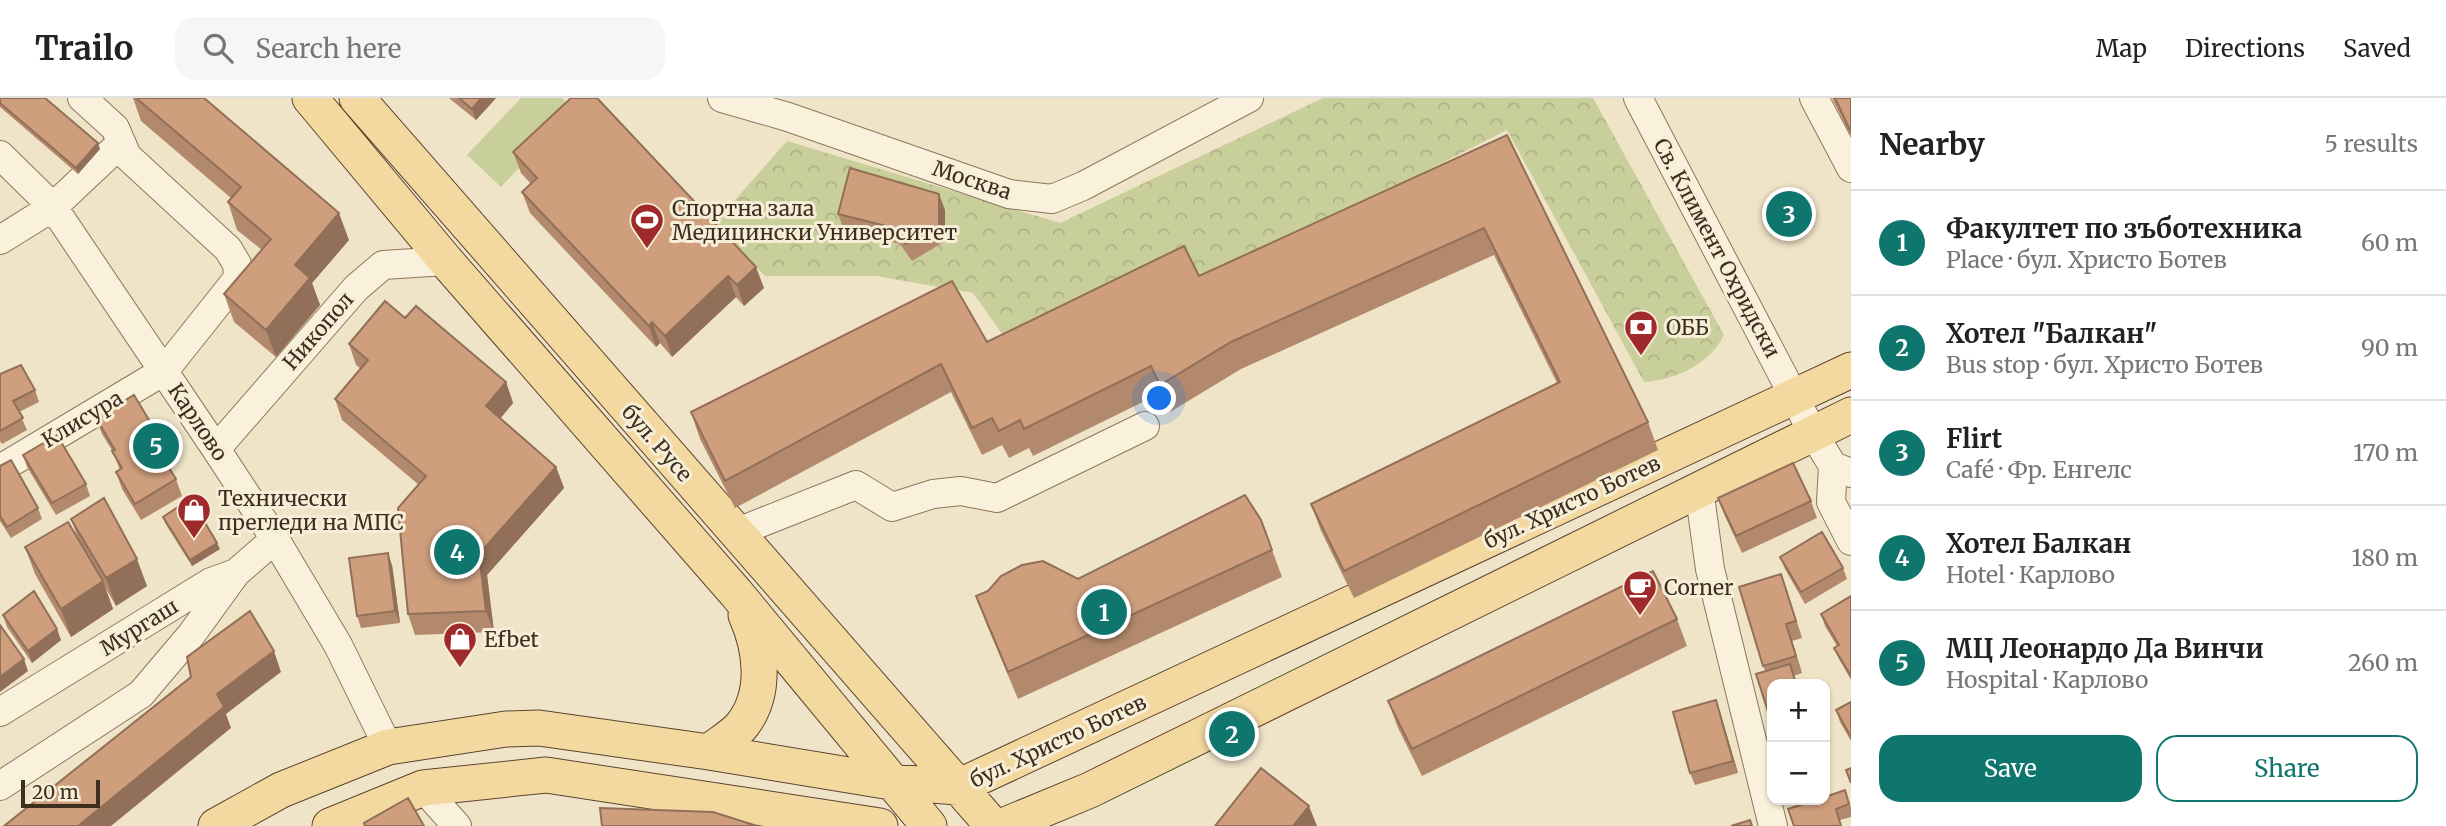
<!DOCTYPE html>
<html lang="en">
<head>
<meta charset="utf-8">
<style>
  :root { --surface:#fff; --page:#f6f6f6; --text:#222; --muted:#767676; --line:#e0e0e0; --accent:#0f766e }
  body { margin:0; font-family:Merriweather,serif; background:var(--page); color:var(--text) }
  .controls { position:absolute; right:21px; bottom:21px; display:grid; overflow:hidden; border-radius:14px; box-shadow:0 2px 5px #0004 }
  .controls button { width:63px; height:63px; display:grid; place-items:center; padding:0; border:0; border-bottom:2px solid var(--line); background:var(--surface); color:var(--text); font:35px sans-serif }
  .scale { position:absolute; left:21px; bottom:18px; width:79px; box-sizing:border-box; padding-left:7px; border:4px solid #3d2e20; border-top:0; font-size:19px; line-height:24px; white-space:nowrap; color:#3d2e20; -webkit-text-stroke:5px #f7eed8; paint-order:stroke }
  .you { position:absolute; left:1160px; top:301px; width:24px; height:24px; margin:-18px; border:5px solid #fff; border-radius:50%; background:#1a73e8; box-shadow:0 0 0 10px #1a73e833 }
  .badge { display:grid; place-items:center; width:46px; height:46px; border-radius:50%; background:var(--accent); color:#fff; font-size:23px; font-weight:700 }
  .pin { position:absolute; translate:-50% -50%; border:4px solid #fff; box-shadow:0 2px 7px #0006 }
  .list { margin:0; padding:0; list-style:none }
  h2 { display:flex; justify-content:space-between; align-items:center; height:91px; margin:0; padding:0 28px; font-size:30px }
  h2 small { font-size:23px; font-weight:400; color:var(--muted) }
  .list li { display:grid; grid-template-columns:46px 1fr auto; gap:21px; align-items:center; box-sizing:border-box; height:105px; padding:0 28px; border-top:2px solid var(--line) }
  .list b { display:block; font-size:26px; white-space:nowrap }
  .list p { margin:0; font-size:23px; white-space:nowrap; color:var(--muted) }
  .list em { font-size:23px; font-style:normal; color:var(--muted) }
  .actions { display:flex; gap:14px; padding:21px 28px }
  .actions a { flex:1; padding:16px 0; border:2px solid var(--accent); border-radius:21px; text-align:center; font-size:24px; color:var(--accent) }
  .actions .main { background:var(--accent); color:#fff }
  .icon { flex:none; width:38px; height:38px; fill:none; stroke:currentColor; stroke-width:2; stroke-linecap:round; stroke-linejoin:round }
  .map { position:relative; flex:none; width:1851px; height:728px; overflow:hidden }
  header { display:flex; align-items:center; gap:42px; box-sizing:border-box; height:98px; padding:0 35px; background:var(--surface); border-bottom:2px solid var(--line) }
  header strong { font-size:33px }
  nav { display:flex; gap:38px; margin-inline-start:auto; font-size:24px }
  .search { width:490px; height:63px; background:var(--page); display:flex; align-items:center; gap:18px; box-sizing:border-box; padding:0 24px; border-radius:21px; color:var(--muted); font-size:26px }
  main { display:flex }
  aside { flex:1; background:var(--surface) }
  .map>svg:first-child { display:block }
  .grass { fill:#c9cf9b }
  .forest { fill:url(#forest-crowns) }
  .lines { fill:none; stroke-linecap:round; stroke-linejoin:round }
  .minor-casing { stroke:#8d765c; stroke-width:30 }
  .major-casing { stroke:#5b4430; stroke-width:37 }
  .minor { stroke:#faf1dc; stroke-width:28 }
  .major { stroke:#f3d9a0; stroke-width:35 }
  .wall { fill:#b2896c }
  .shaded-wall { fill:#916f58 }
  .building { fill:#cf9f7d; stroke:#916f58; stroke-width:2 }
  .labels { text-anchor:middle; dominant-baseline:central; stroke-width:6; stroke-linejoin:round; paint-order:stroke }
  .street-label { font-size:21px; fill:#3d2e20; stroke:#f7eed8 }
  .poi-label { font-size:21px; fill:#3d2e20; stroke:#f7eed8; text-anchor:start }
</style>
</head>
<body>
<header>
<strong>Trailo</strong>
<div class="search"><svg class="icon" aria-label="search" viewBox="0 0 24 24"><circle cx="10" cy="10" r="6"/><path d="M15 15l6 6"/></svg>Search here</div>
<nav><a>Map</a><a>Directions</a><a>Saved</a></nav>
</header>
<main>
<div class="map">
<svg width="1851" height="728" viewBox="0 0 1851 728">
  <defs>
    <pattern id="forest-crowns" width="20" height="18" patternUnits="userSpaceOnUse" patternTransform="scale(1.75)"><rect width="20" height="18" fill="#c9cf9b"/><path d="M2 6a3 3 0 1 1 6 0M12 15a3 3 0 1 1 6 0" fill="none" stroke="#aeb285"/></pattern>
  </defs>
  <rect width="100%" height="100%" fill="#f0e4c8"/>
  <path class="grass" d="M521,0H562L574,11L501,89L467,57Z"/>
  <path class="forest" d="M1323,0H1593L1724,237C1710,266 1675,282 1644,284L1507,32L1221,177L1010,247L973,195L876,178H765L713,127L787,43L1060,125Z"/>
  <g class="lines">
    <g class="minor-casing">
      <path id="minor" d="M722,0L788,19L1009,96L1052,101L1083,88L1249,0
        M1638,0L1814,337L1833,368L1851,375
        M1814,0L1851,70
        M0,57L53,109L216,351L275,441L338,547L388,649
        M0,142L53,109L121,45
        M216,351L356,190L383,167L446,163
        M1833,368L1831,404L1851,443
        M0,371L164,273L238,180L237,166L228,151L127,58L115,30L82,0
        M1699,391L1710,471L1773,728
        M735,435L856,387L892,409L933,396L961,393L997,400L1145,328
        M0,614L211,484L236,475L275,441
        M0,688L141,596L191,537L236,475
        M423,690L457,728"/>
    </g>
    <g class="major-casing">
      <path id="major" d="M310,0L446,163L736,495L929,728
        M357,0L993,728
        M709,654C720,645 735,637 743,626C767,594 761,551 746,517
        M216,728L281,692L388,649L506,631L539,630L709,654L891,684L958,689L1851,272
        M330,728L423,690L546,677L880,728
        M1003,728L1090,692L1851,317"/>
    </g>
    <use href="#minor" class="minor"/>
    <use href="#major" class="major"/>
  </g>
  <path class="wall" d="M0,0L100,51L78,76L0,9Z
    M133,0H204L349,142L312,185L320,207L276,259L234,224L224,196L262,152L237,132L228,104L231,100L141,23Z
    M449,0H496L476,22Z
    M1832,0H1851V39Z
    M1507,37L1648,324L1658,352L1354,500L1321,433L1311,406L1557,285L1494,157L1241,271L1170,314L1161,295L1033,358L1029,350L1009,360L1002,347L982,357L951,294L735,410L700,341L691,314L987,244L1199,178Z
    M513,54L764,190L744,208L736,199L672,259L660,245L656,249L530,115L522,94L531,86L521,75Z
    M945,112V143L912,163L900,146L844,132L838,116Z
    M405,220L506,284L513,305L500,321L556,369L564,390L487,477L494,534L415,537L408,516L419,387L342,322L335,301L360,270L356,267L349,246Z
    M0,276L35,292L39,304L19,314L27,332L2,346L0,343Z
    M96,320L164,347L171,363L166,366L176,381L182,398L141,422L122,391L116,374L120,372L113,354L102,336Z
    M23,357L86,386L90,398L56,417L27,369Z
    M0,368L38,410L42,421L11,440L0,423Z
    M1718,400L1811,403L1817,420L1742,455L1724,416Z
    M163,419L188,426L220,451L192,468L165,425Z
    M71,421L147,488L116,508L105,489L113,511L71,539L35,476L25,449L79,443Z
    M1261,422L1282,479L1018,601L986,525L976,498L1078,481Z
    M1780,459L1843,470L1847,481L1805,506L1785,471Z
    M392,467L400,525L361,530L357,518Z
    M1781,476L1802,540L1792,543L1802,575L1794,578L1797,586H1772V627L1756,576L1765,573L1739,489Z
    M1851,498V582L1839,561L1834,550L1837,548L1825,528L1821,516Z
    M3,517L61,542L32,565L7,529Z
    M1677,521L1687,548L1422,678L1398,630L1388,603Z
    M1716,602L1738,675L1695,687L1690,675Z
    M1851,604V643L1840,624L1836,612Z
    M1845,692L1851,710V719L1840,722L1794,728Z"/>
  <path class="shaded-wall" d="M481,0H496L476,22L472,11Z
    M98,45L100,51L78,76L76,70Z
    M939,96L945,112V143L939,127Z
    M339,115L349,142L312,185L320,207L276,259L266,232L295,167Z
    M756,169L764,190L744,208L737,187Z
    M728,178L736,199L672,259L665,238Z
    M652,224L660,245L656,249L649,228Z
    M506,284L513,305L493,329L486,308Z
    M556,369L564,390L487,477L494,534L486,513L479,456Z
    M217,445L220,451L192,468L190,462Z
    M388,455L392,467L400,525L395,513Z
    M137,461L147,488L116,508L106,480Z
    M1781,476L1787,493L1802,540L1796,523Z
    M103,483L113,511L71,539L61,511Z
    M1786,526L1792,543L1802,575L1796,558Z
    M57,531L61,542L32,565L28,553Z
    M274,553L281,574L226,616L231,630L111,728H78L217,596Z
    M24,561L28,573L0,594V579Z
    M1716,602L1720,614L1738,675L1733,663Z
    M1309,708L1317,728H1293Z"/>
  <path class="building" d="M0,0H45L98,45L76,70L0,5Z
    M136,0H204L339,115L295,167L310,180L266,232L224,196L271,141L228,104L241,89Z
    M459,0H481L472,11Z
    M571,0H597L756,169L737,187L728,178L665,238L652,224L649,228L522,94L537,80L513,54Z
    M1835,0H1851V34Z
    M1507,37L1648,324L1344,473L1311,406L1560,284L1484,130L1231,244L1160,287L1151,268L1024,331L1020,322L999,333L992,320L972,330L941,266L725,383L691,314L952,183L987,244L1184,148L1199,178Z
    M850,70L939,96V127L906,146L894,130L838,116Z
    M385,203L405,220L416,208L506,284L486,308L556,369L479,456L486,513L408,516L398,410L426,378L335,301L368,262L349,246Z
    M21,267L35,292L13,303L23,320L0,333V276Z
    M134,297L164,347L157,351L176,381L135,406L116,374L122,370L112,353L115,352L96,320Z
    M57,337L86,386L52,405L23,357Z
    M11,362L38,410L7,429L0,418V368Z
    M1793,365L1811,403L1736,438L1718,400Z
    M1245,397L1261,422L1272,452L1008,574L976,498L988,493L1001,478L1022,467L1043,463L1078,481Z
    M104,400L137,461L106,480L71,421Z
    M178,409L188,426L201,418L217,445L190,462L163,419Z
    M68,424L103,483L61,511L25,449Z
    M1822,434L1843,470L1801,494L1780,459Z
    M388,455L395,513L357,518L349,460Z
    M1653,473L1677,521L1412,651L1388,603Z
    M1781,476L1796,523L1786,526L1796,558L1763,568L1739,489Z
    M34,493L57,531L28,553L3,517Z
    M1851,498V578L1834,550L1839,547L1821,516Z
    M250,513L274,553L217,596L224,609L78,728H4L191,579L187,559Z
    M0,527L24,561L0,579Z
    M1790,566L1796,586H1772V626L1756,576Z
    M1716,602L1733,663L1690,675L1673,614Z
    M1851,604V639L1836,612Z
    M1261,670L1309,708L1293,728H1215Z
    M1851,670V685L1846,672Z
    M1845,692L1849,706L1836,711L1841,728H1794L1788,711L1816,702H1825V699Z
    M408,700L424,728H365L364,725Z
    M600,710L713,714L757,728H602Z
    M1750,722L1752,728H1731Z"/>
  <defs>
    <g id="stadium-pin" transform="scale(1.75)"><path d="M0 17L-7.5 6A9.5 9.5 0 1 1 7.5 6Z" fill="#9e2a2b" stroke="#f7eed8"/><path d="M0-5a6.5 5 0 1 0 0 10a6.5 5 0 1 0 0-10ZM-3.5-1.8h7v3.6h-7Z" fill="#fff"/></g>
    <g id="bank-pin" transform="scale(1.75)"><path d="M0 17L-7.5 6A9.5 9.5 0 1 1 7.5 6Z" fill="#9e2a2b" stroke="#f7eed8"/><path d="M-6-4H6V4H-6ZM0-2.3a2.3 2.3 0 1 0 0 4.6a2.3 2.3 0 1 0 0-4.6Z" fill="#fff"/></g>
    <g id="shop-pin" transform="scale(1.75)"><path d="M0 17L-7.5 6A9.5 9.5 0 1 1 7.5 6Z" fill="#9e2a2b" stroke="#f7eed8"/><path d="M-5-2.5h2.3a2.7 3.5 0 0 1 5.4 0H5L5.5 6h-11ZM-1.5-2.5h3a1.5 2.3 0 0 0-3 0Z" fill="#fff"/></g>
    <g id="cafe-pin" transform="scale(1.75)"><path d="M0 17L-7.5 6A9.5 9.5 0 1 1 7.5 6Z" fill="#9e2a2b" stroke="#f7eed8"/><path d="M-5.5-4.5H6V0H3Q3 3.5 0 3.5H-2.5Q-5.5 3.5-5.5 0ZM3-3.2v2h1.7v-2ZM-6 4.5H4V6H-6Z" fill="#fff"/></g>
  </defs>
  <g fill-rule="evenodd">
    <use href="#stadium-pin" x="647" y="122"/>
    <use href="#bank-pin" x="1641" y="229"/>
    <use href="#shop-pin" x="194" y="412"/>
    <use href="#cafe-pin" x="1640" y="489"/>
    <use href="#shop-pin" x="460" y="541"/>
  </g>
  <g class="labels">
    <g class="street-label">
      <text transform="translate(972 82) rotate(18)">Москва</text>
      <text transform="translate(1717 150) rotate(62)">Св. Климент Охридски</text>
      <text transform="translate(318 233) rotate(-49)">Никопол</text>
      <text transform="translate(82 321) rotate(-31)">Клисура</text>
      <text transform="translate(198 324) rotate(56)">Карлово</text>
      <text transform="translate(657 345) rotate(49)">бул. Русе</text>
      <text transform="translate(1572 404) rotate(-25)">бул. Христо Ботев</text>
      <text transform="translate(139 529) rotate(-32)">Мургаш</text>
      <text transform="translate(1058 643) rotate(-25)">бул. Христо Ботев</text>
    </g>
    <g class="poi-label">
      <text x="672" y="110">Спортна зала<tspan x="672" dy="24">Медицински Университет</tspan></text>
      <text x="1666" y="229">ОББ</text>
      <text x="218" y="400">Технически<tspan x="218" dy="24">прегледи на МПС</tspan></text>
      <text x="1664" y="489">Corner</text>
      <text x="484" y="541">Efbet</text>
    </g>
  </g>
</svg>
<div class="controls">
<button>+</button>
<button>−</button>
</div>
<div class="scale">20 m</div>
<div class="you"></div>
<div class="pin badge" style="left:1104px;top:514px">1</div>
<div class="pin badge" style="left:1232px;top:636px">2</div>
<div class="pin badge" style="left:1789px;top:116px">3</div>
<div class="pin badge" style="left:457px;top:454px">4</div>
<div class="pin badge" style="left:156px;top:348px">5</div>
</div>
<aside>
<h2>Nearby<small>5 results</small></h2>
<ul class="list">
<li><span class="badge">1</span><div><b>Факултет по зъботехника</b><p>Place · бул. Христо Ботев</p></div><em>60 m</em></li>
<li><span class="badge">2</span><div><b>Хотел &quot;Балкан&quot;</b><p>Bus stop · бул. Христо Ботев</p></div><em>90 m</em></li>
<li><span class="badge">3</span><div><b>Flirt</b><p>Café · Фр. Енгелс</p></div><em>170 m</em></li>
<li><span class="badge">4</span><div><b>Хотел Балкан</b><p>Hotel · Карлово</p></div><em>180 m</em></li>
<li><span class="badge">5</span><div><b>МЦ Леонардо Да Винчи</b><p>Hospital · Карлово</p></div><em>260 m</em></li>
</ul>
<div class="actions"><a class="main">Save</a><a>Share</a></div>
</aside>
</main>
</body>
</html>
